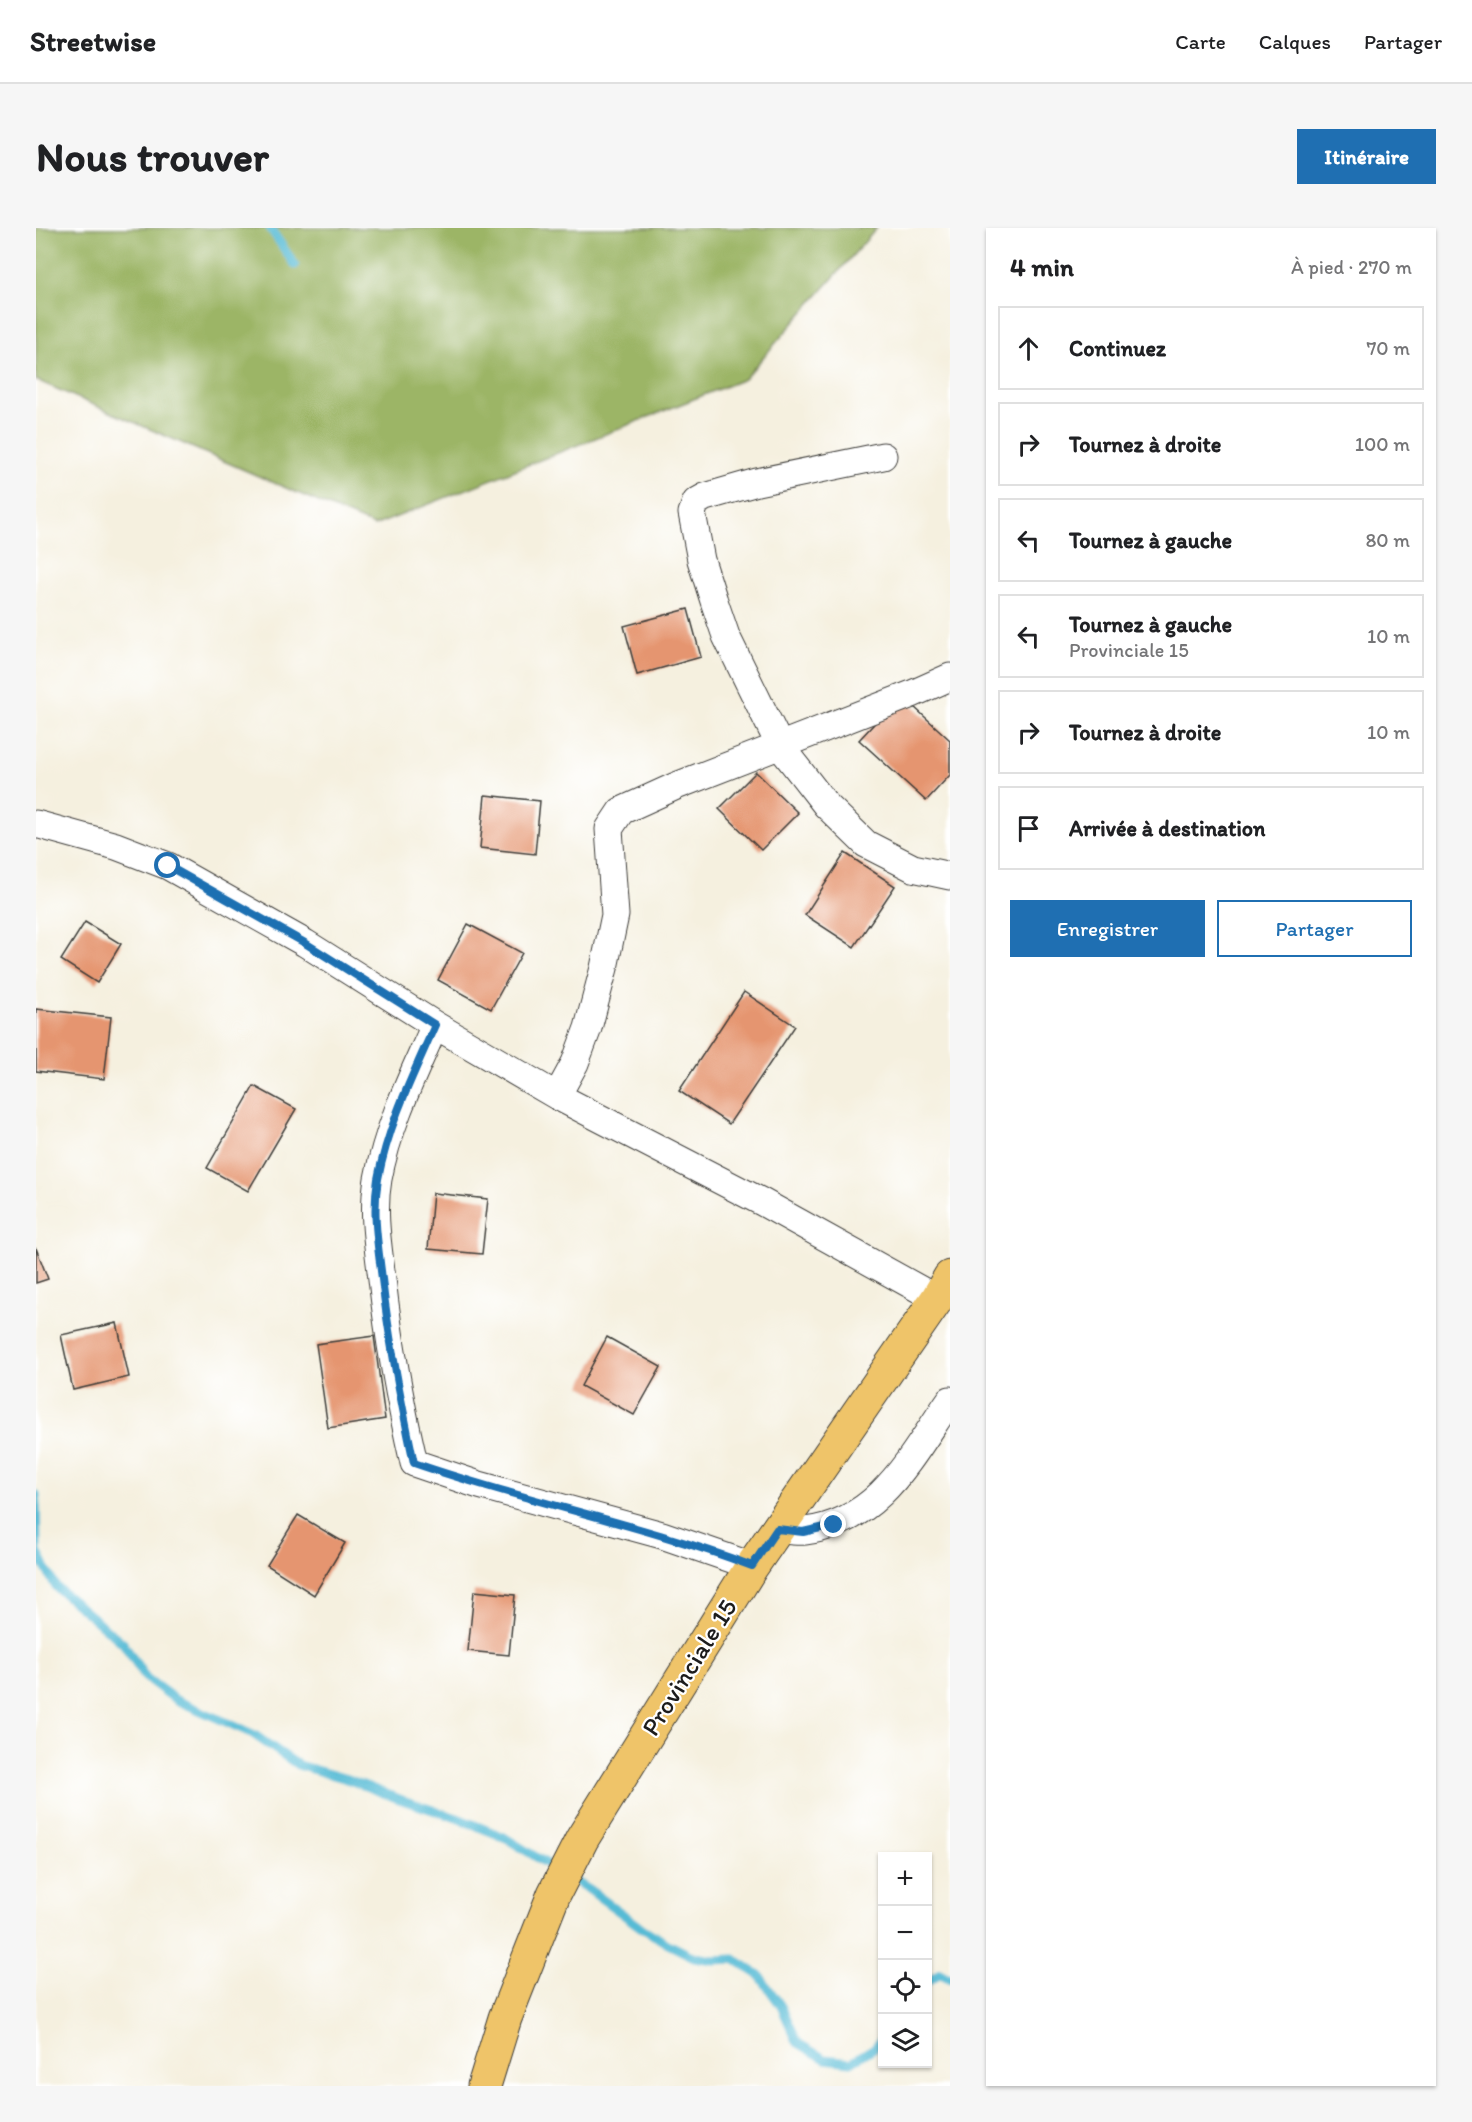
<!DOCTYPE html>
<html lang="fr">
<head>
<meta charset="utf-8">
<style>
  :root { --surface:#fff; --page:#f6f6f6; --text:#202124; --muted:#757577; --line:#e0e0e0; --accent:#1f6fb2 }
  body { margin:0; font-family:Itim,sans-serif; background:var(--page); color:var(--text) }
  .controls { position:absolute; right:18px; bottom:18px; display:grid; overflow:hidden; border-radius:0px; box-shadow:0 2px 4px #0004 }
  .controls button { width:54px; height:54px; display:grid; place-items:center; padding:0; border:0; border-bottom:2px solid var(--line); background:var(--surface); color:var(--text); font:30px sans-serif }
  .stop { position:absolute; width:18px; height:18px; margin:-14px; border:4px solid #1f6fb2; border-radius:50%; background:#fff }
  .stop.end { background:#1f6fb2; border-color:#fff; box-shadow:0 2px 6px #0008 }
  .list { margin:0; padding:0; list-style:none }
  h2 { display:flex; justify-content:space-between; align-items:center; height:78px; margin:0; padding:0 24px; font-size:26px }
  h2 small { font-size:20px; font-weight:400; color:var(--muted) }
  .list li { display:grid; grid-template-columns:39px 1fr auto; gap:18px; align-items:center; box-sizing:border-box; height:84px; margin:0 12px 12px; padding:0 12px; border:2px solid var(--line); border-radius:0px }
  .list b { display:block; font-size:22px; white-space:nowrap }
  .list p { margin:0; font-size:20px; white-space:nowrap; color:var(--muted) }
  .list em { font-size:20px; font-style:normal; color:var(--muted) }
  .actions { display:flex; gap:12px; padding:18px 24px }
  .actions a { flex:1; padding:14px 0; border:2px solid var(--accent); border-radius:0px; text-align:center; font-size:21px; color:var(--accent) }
  .actions .main { background:var(--accent); color:#fff }
  .icon { flex:none; width:33px; height:33px; fill:none; stroke:currentColor; stroke-width:2; stroke-linecap:round; stroke-linejoin:round }
  .map { position:relative; flex:none; width:914px; height:1858px; overflow:hidden; border-radius:0px }
  header { display:flex; align-items:center; gap:36px; box-sizing:border-box; height:84px; padding:0 30px; background:var(--surface); border-bottom:2px solid var(--line) }
  header strong { font-size:28px }
  nav { display:flex; gap:33px; margin-inline-start:auto; font-size:21px }
  .intro { display:flex; align-items:center; justify-content:space-between; box-sizing:border-box; height:144px; padding:0 36px }
  h1 { margin:0; font-size:42px }
  .button { padding:15px 27px; border-radius:0px; background:var(--accent); color:#fff; font-size:21px; font-weight:700 }
  main { display:flex; gap:36px; padding:0 36px }
  aside { flex:1; background:var(--surface); border-radius:0px; box-shadow:0 2px 4px #0004 }
  .map>svg:first-child { display:block }
  .forest { fill:#9cb566; stroke:#5c6841; stroke-width:1.5 }
  .lines { fill:none; stroke-linecap:round; stroke-linejoin:round }
  .stream { stroke:#56bbd5; stroke-width:9 }
  .building { fill:#e59570 }
  .street-casing { stroke:#3d3c39; stroke-width:29 }
  .primary-casing { stroke:#3d3c39; stroke-width:35 }
  .street { stroke:#fff; stroke-width:27 }
  .primary { stroke:#efc469; stroke-width:33 }
  .route { stroke:#1f6fb2; stroke-width:8 }
  .labels { text-anchor:middle; dominant-baseline:central; stroke-width:4.5; stroke-linejoin:round; paint-order:stroke }
  .street-label { font-size:26px; fill:#1c1c1c; stroke:#fff }
</style>
</head>
<body>
<header>
<strong>Streetwise</strong>
<nav><a>Carte</a><a>Calques</a><a>Partager</a></nav>
</header>
<div class="intro"><h1>Nous trouver</h1><a class="button">Itinéraire</a></div>
<main>
<div class="map">
<svg width="914" height="1858" viewBox="0 0 914 1858">
  <rect width="100%" height="100%" fill="#fff"/>
  <filter id="ink" filterUnits="userSpaceOnUse"><feTurbulence type="fractalNoise" baseFrequency=".0167" numOctaves="2"/><feDisplacementMap in="SourceGraphic" scale="12" xChannelSelector="R" yChannelSelector="G"/><feConvolveMatrix kernelMatrix="1 2 1 2 8 2 1 2 1" color-interpolation-filters="sRGB"/></filter>
  <filter id="wash" filterUnits="userSpaceOnUse"><feTurbulence type="fractalNoise" baseFrequency=".008" numOctaves="4" result="noise"/><feDisplacementMap in="SourceGraphic" scale="24" xChannelSelector="R" yChannelSelector="G"/><feGaussianBlur stdDeviation="1.35" result="paint"/><feColorMatrix in="noise" values="0 0 0 0 0 0 0 0 0 0 0 0 0 0 0 0 0 1.4 0 .05"/><feComposite in="paint" operator="in"/></filter>
  <g filter="url(#wash)">
    <rect width="100%" height="100%" fill="#f5f0df"/>
    <path class="forest" d="M0,0H841L708,151L338,298L0,152Z"/>
    <g class="lines">
      <path class="stream" d="M234,0L259,37
        M0,1267L1,1324L20,1359L87,1415L109,1449L140,1472L217,1506L262,1537L311,1551L366,1572L421,1590L468,1609L555,1663L606,1700L632,1716L658,1729L678,1732L698,1731L723,1747L745,1778L762,1815L789,1831L815,1834L838,1820L846,1811
        M892,1753L904,1745L914,1751"/>
    </g>
    <g id="blocks">
      <path class="building" d="M652,381L665,429L601,447L588,398Z
        M865,467L914,512V547L890,573L823,512Z
        M720,544L762,585L725,622L683,581Z
        M449,567L504,573L499,626L444,620Z
        M809,625L859,658L818,719L769,687Z
        M49,694L85,716L61,755L25,732Z
        M432,696L486,725L455,781L402,752Z
        M708,764L759,798L693,896L643,863Z
        M0,781L75,789L68,851L0,843Z
        M218,858L260,881L212,963L171,940Z
        M397,965L452,971L446,1026L392,1021Z
        M0,1020L12,1051L0,1055Z
        M81,1095L93,1149L37,1162L25,1107Z
        M338,1108L349,1191L292,1200L280,1116Z
        M571,1109L625,1139L598,1187L545,1158Z
        M262,1287L309,1315L278,1367L231,1337Z
        M438,1363L479,1367L473,1427L432,1423Z"/>
    </g>
  </g>
  <g filter="url(#ink)">
    <use href="#blocks" fill-opacity="0" stroke="#3d3c39" stroke-width="1.5"/>
    <g class="lines">
      <g class="street-casing">
        <path id="street" d="M847,228L721,254L669,269L660,274L656,285L665,332L678,373L690,408L744,518L790,577L830,616L877,640L914,648
          M0,596L80,618L132,638L269,715L399,797L521,868L726,974L901,1071
          M399,797C377,847 352,897 342,951C336,985 342,1017 346,1051C353,1113 364,1174 378,1235L443,1257L626,1307L716,1338
          M521,868L539,835L552,800L568,740L579,687L573,601L585,583L640,558L876,466L914,449
          M741,1301C750,1302 760,1304 769,1303C844,1294 875,1228 914,1172"/>
      </g>
      <g class="primary-casing">
        <path id="primary" d="M448,1858L469,1790L518,1666L546,1611L716,1338L901,1071L914,1049"/>
      </g>
      <use href="#street" class="street"/>
      <use href="#primary" class="primary"/>
    </g>
  </g>
  <g class="lines" filter="url(#ink)">
    <path class="route" d="M132,638L269,715L399,797C377,847 352,897 342,951C336,985 342,1017 346,1051C353,1113 365,1174 378,1235C490,1274 606,1296 716,1338L741,1301L767,1304L798,1297"/>
  </g>
  <g class="labels">
    <g class="street-label">
      <text transform="translate(653 1439) rotate(-58)">Provinciale 15</text>
    </g>
  </g>
</svg>
<div class="controls">
<button>+</button>
<button>−</button>
<button><svg class="icon" aria-label="locate" viewBox="0 0 24 24"><circle cx="12" cy="12" r="6"/><path d="M12 2v4M12 18v4M2 12h4M18 12h4"/></svg></button>
<button><svg class="icon" aria-label="layers" viewBox="0 0 24 24"><path d="M12 4l9 5-9 5-9-5zM3 14l9 5 9-5"/></svg></button>
</div>
<div class="stop" style="left:132px;top:638px"></div>
<div class="stop end" style="left:798px;top:1297px"></div>
</div>
<aside>
<h2>4 min<small>À pied · 270 m</small></h2>
<ul class="list">
<li><svg class="icon" aria-label="ahead" viewBox="0 0 24 24"><path d="M12 20V5M6 11l6-6 6 6"/></svg><div><b>Continuez</b></div><em>70 m</em></li>
<li><svg class="icon" aria-label="right" viewBox="0 0 24 24"><path d="M7 20v-9h11M14 6l5 5-5 5"/></svg><div><b>Tournez à droite</b></div><em>100 m</em></li>
<li><svg class="icon" aria-label="left" viewBox="0 0 24 24"><path d="M17 20v-9H6M10 6l-5 5 5 5"/></svg><div><b>Tournez à gauche</b></div><em>80 m</em></li>
<li><svg class="icon" aria-label="left" viewBox="0 0 24 24"><path d="M17 20v-9H6M10 6l-5 5 5 5"/></svg><div><b>Tournez à gauche</b><p>Provinciale 15</p></div><em>10 m</em></li>
<li><svg class="icon" aria-label="right" viewBox="0 0 24 24"><path d="M7 20v-9h11M14 6l5 5-5 5"/></svg><div><b>Tournez à droite</b></div><em>10 m</em></li>
<li><svg class="icon" aria-label="arrive" viewBox="0 0 24 24"><path d="M6 21V4h12l-3 4 3 4H6"/></svg><div><b>Arrivée à destination</b></div></li>
</ul>
<div class="actions"><a class="main">Enregistrer</a><a>Partager</a></div>
</aside>
</main>
</body>
</html>
